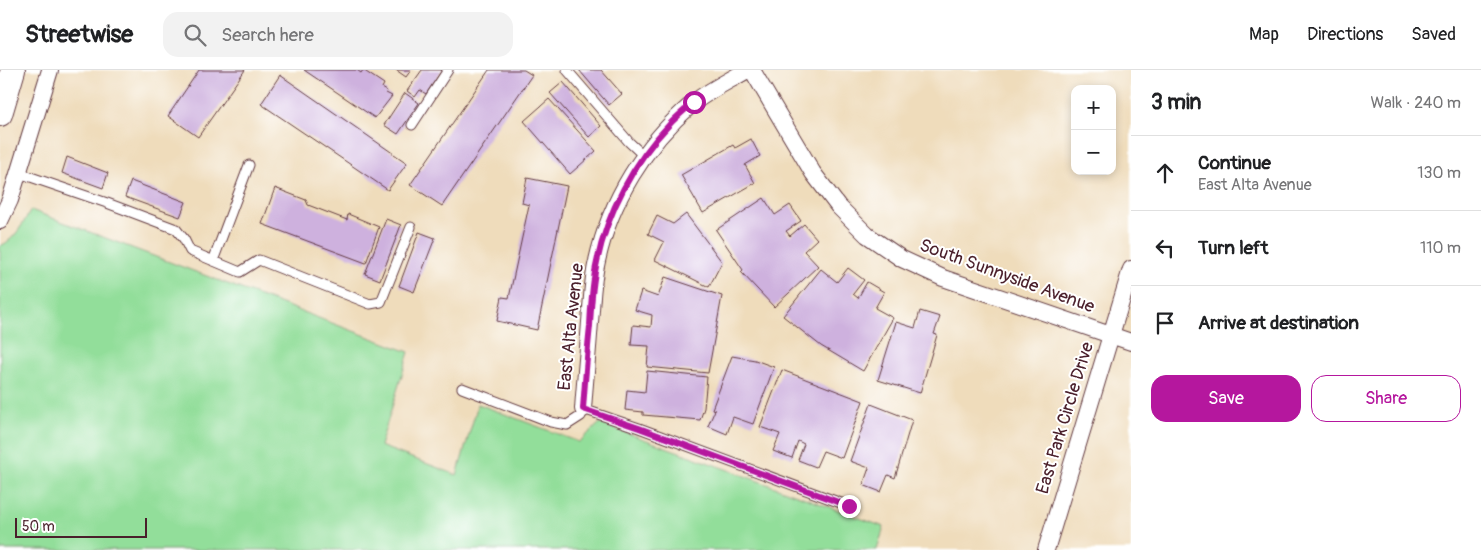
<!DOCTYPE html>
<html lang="en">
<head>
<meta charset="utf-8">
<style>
  :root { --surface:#fff; --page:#f2f2f2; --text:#202124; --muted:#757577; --line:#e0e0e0; --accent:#b5179e }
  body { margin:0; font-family:Pangolin,sans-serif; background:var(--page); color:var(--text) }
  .controls { position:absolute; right:15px; top:15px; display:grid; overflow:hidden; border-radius:10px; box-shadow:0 2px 8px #0003 }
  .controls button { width:45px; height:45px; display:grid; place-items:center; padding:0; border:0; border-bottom:1px solid var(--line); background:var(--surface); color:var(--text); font:25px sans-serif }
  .scale { position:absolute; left:15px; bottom:12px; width:132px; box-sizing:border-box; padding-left:5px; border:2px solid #4a1f2b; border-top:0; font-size:14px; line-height:18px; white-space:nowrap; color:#4a1f2b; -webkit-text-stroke:4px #fff; paint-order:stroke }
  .stop { position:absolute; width:15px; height:15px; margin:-11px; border:4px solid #b5179e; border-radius:50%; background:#fff }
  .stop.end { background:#b5179e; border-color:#fff; box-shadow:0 1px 5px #0008 }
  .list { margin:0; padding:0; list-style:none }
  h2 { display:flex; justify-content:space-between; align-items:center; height:65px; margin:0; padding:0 20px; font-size:21px }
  h2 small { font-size:16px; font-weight:400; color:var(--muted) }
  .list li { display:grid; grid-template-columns:32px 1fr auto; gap:15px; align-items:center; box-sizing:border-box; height:75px; padding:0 20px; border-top:1px solid var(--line) }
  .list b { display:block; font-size:19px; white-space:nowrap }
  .list p { margin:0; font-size:16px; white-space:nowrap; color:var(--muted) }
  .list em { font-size:16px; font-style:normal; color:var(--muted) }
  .actions { display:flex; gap:10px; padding:15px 20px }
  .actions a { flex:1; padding:11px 0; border:1px solid var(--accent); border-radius:15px; text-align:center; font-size:18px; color:var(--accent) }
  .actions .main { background:var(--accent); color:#fff }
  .icon { flex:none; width:28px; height:28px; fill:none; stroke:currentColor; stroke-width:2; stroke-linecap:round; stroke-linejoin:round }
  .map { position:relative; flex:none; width:1131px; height:480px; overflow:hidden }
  header { display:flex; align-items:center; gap:30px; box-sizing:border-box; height:70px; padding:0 25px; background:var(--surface); border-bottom:1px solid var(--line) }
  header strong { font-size:24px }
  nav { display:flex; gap:28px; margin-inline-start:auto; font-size:18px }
  .search { width:350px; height:45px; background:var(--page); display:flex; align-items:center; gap:12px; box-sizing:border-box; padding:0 18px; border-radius:15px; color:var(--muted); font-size:19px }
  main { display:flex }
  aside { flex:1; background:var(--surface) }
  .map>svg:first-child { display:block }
  .green { fill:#92de9a; stroke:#6e7e62 }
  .building { fill:#ceb1de }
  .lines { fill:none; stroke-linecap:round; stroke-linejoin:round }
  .lane-casing { stroke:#633b41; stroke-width:11 }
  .street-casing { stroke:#633b41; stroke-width:18 }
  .secondary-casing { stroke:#633b41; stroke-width:26 }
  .lane { stroke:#fff; stroke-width:9 }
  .street { stroke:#fff; stroke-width:16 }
  .secondary { stroke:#fff; stroke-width:24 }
  .route { stroke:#b5179e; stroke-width:6 }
  .labels { text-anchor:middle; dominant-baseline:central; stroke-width:4; stroke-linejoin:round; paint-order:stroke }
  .street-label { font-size:18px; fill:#4a1f2b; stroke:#fff }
</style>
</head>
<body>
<header>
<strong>Streetwise</strong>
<div class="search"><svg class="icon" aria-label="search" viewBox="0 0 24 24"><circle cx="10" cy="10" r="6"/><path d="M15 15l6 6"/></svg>Search here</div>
<nav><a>Map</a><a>Directions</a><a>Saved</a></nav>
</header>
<main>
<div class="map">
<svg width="1131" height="480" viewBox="0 0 1131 480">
  <rect width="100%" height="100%" fill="#fff"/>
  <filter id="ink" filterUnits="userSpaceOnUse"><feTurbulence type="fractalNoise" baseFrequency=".02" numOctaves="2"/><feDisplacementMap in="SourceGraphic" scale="10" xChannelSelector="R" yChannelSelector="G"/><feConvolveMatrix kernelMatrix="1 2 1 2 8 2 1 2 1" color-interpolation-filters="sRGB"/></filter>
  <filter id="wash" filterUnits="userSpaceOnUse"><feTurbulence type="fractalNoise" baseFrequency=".0096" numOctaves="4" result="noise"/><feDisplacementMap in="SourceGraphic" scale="20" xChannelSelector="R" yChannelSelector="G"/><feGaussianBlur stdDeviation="1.12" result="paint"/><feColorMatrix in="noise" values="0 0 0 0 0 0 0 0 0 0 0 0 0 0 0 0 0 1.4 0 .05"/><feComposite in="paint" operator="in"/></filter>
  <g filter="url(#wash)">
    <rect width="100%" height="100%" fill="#efdcbb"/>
    <path class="green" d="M31,140L409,282L380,376L457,405L478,334L579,372L600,353L884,457L877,480H0V176C15,170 23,153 31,140Z"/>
    <g id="blocks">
      <path class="building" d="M199,0H245L198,67L168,46Z
        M304,0H357L361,3L363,0L384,14L382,18L387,21L386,23L392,26L375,48Z
        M396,0H411L406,7Z
        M422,0H442L426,24L420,20L415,27L407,21Z
        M489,0H524L532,5L442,136L410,115Z
        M579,0H601L622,24L609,35Z
        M280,5L407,93L388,120L261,34Z
        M563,12L601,56L589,67L550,23Z
        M405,23L419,33L398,64L384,55Z
        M549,29L596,81L570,104L524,51Z
        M751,69L760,86L745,95L755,113L703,143L681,105L733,75L735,78Z
        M67,87L108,103L103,118L62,103Z
        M527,108L567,116L537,260L497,251L502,227L509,228L529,135L522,133Z
        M131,111L186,132L180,147L125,127Z
        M275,118L306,130L308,135L347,150L348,144L379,157L366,193L262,154Z
        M764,128L775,145L790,135L801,151L786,161L790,166L804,154L817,169L804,181L818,196L774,237L741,202L743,200L716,160Z
        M686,144L722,192L709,217L655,190L664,172L648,164L657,146L673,154Z
        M386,149L401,155L380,210L365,204Z
        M419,162L435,168L414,222L399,216Z
        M848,198L864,210L853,224L858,228L867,212L884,222L875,238L893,248L863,301L821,276L783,246L821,199L837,212Z
        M665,207L722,226L708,303L647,297L649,276L631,275L633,255L651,257L652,245L635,240L641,221L658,227Z
        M920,241L940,247L934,264L937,265L920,323L878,310L896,252L915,258Z
        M732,286L755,290L774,297L753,354L733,347L727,364L708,356L715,340L712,339Z
        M782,300L863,331L842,388L823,381L816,397L798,390L804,374L798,371L792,388L773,381L780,364L760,357Z
        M647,301L707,307L704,338L700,350L643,345V342L625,340L627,320L645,322Z
        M871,334L912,350L895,408L888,405L881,422L863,415L869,398L850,391Z"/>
    </g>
  </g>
  <g filter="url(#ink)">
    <use href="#blocks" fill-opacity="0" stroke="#633b41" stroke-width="1"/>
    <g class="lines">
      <g class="lane-casing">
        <path id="lane" d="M567,0L629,72L644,86
          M412,55L448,0
          M19,103L107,133L176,159L184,169L190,181L240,202L259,190L370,234L381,232L411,157
          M213,191L249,95
          M462,318L551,352L567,355L581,346L583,339L639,358L849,436"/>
      </g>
      <g class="street-casing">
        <path id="street" d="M752,0L813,103L838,136L867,165L902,189L943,208L1131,272
          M0,151L10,130L50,0
          M583,339C585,310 588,281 590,252C592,231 592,211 597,191C610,131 645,74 692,34C706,22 731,10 747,0
          M1046,480L1131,199"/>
      </g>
      <g class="secondary-casing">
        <path id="secondary" d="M0,44L13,0"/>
      </g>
      <use href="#lane" class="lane"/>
      <use href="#street" class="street"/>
      <use href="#secondary" class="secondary"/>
    </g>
  </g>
  <g class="lines" filter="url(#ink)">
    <path class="route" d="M694,32C685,40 676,47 669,55C634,91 607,143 597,192C592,213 591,234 590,256C587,284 585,311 583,339L639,358L849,436"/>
  </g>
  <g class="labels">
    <g class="street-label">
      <text transform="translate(1007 206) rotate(20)">South Sunnyside Avenue</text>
      <text transform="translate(571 257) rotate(-84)">East Alta Avenue</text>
      <text transform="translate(1065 348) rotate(-73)">East Park Circle Drive</text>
    </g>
  </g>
</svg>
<div class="controls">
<button>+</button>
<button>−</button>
</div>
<div class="scale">50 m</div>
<div class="stop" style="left:694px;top:32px"></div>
<div class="stop end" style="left:849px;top:436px"></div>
</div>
<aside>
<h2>3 min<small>Walk · 240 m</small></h2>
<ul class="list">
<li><svg class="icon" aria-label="ahead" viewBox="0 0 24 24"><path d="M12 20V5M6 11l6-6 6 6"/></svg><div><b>Continue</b><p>East Alta Avenue</p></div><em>130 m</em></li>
<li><svg class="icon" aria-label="left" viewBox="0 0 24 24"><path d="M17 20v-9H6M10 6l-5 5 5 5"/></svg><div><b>Turn left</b></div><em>110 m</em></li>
<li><svg class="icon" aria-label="arrive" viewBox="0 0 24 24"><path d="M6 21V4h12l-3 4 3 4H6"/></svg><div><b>Arrive at destination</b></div></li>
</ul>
<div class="actions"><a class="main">Save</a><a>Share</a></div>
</aside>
</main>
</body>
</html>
